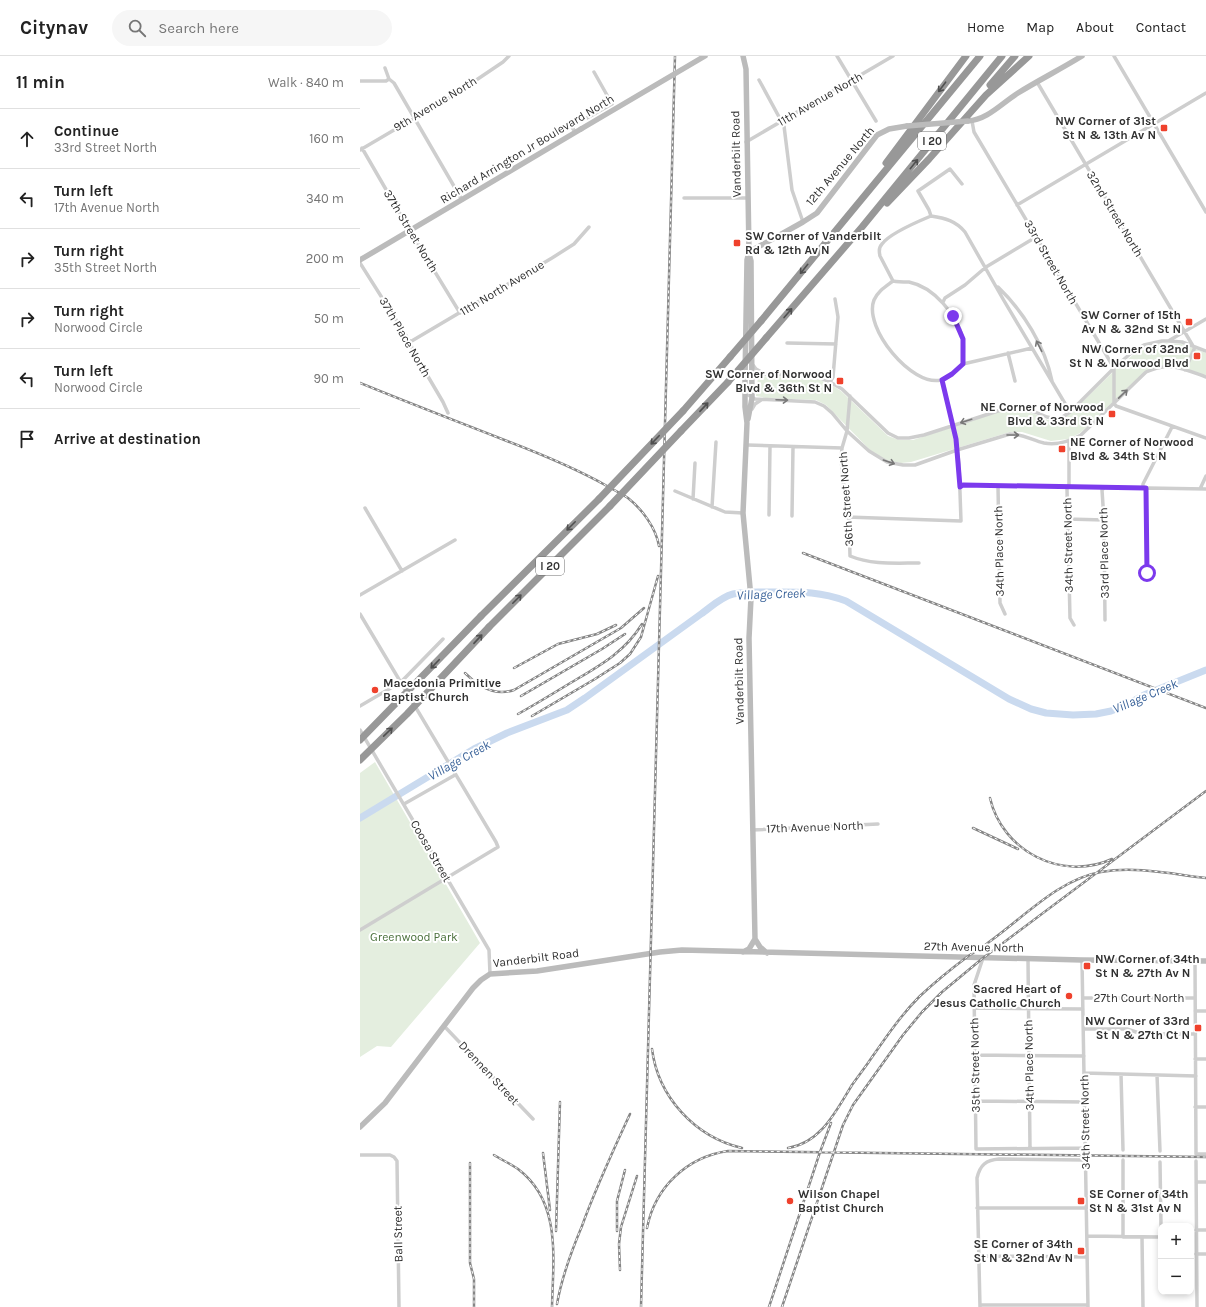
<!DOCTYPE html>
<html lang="en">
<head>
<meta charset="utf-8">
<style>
  :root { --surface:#fff; --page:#f6f6f6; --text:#222; --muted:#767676; --line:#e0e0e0 }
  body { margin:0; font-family:Karla,sans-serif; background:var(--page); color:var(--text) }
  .controls { position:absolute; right:12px; bottom:12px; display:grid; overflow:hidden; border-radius:8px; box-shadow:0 2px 6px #0003 }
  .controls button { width:36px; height:36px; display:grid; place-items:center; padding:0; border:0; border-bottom:1px solid var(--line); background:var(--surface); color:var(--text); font:20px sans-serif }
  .stop { position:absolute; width:12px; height:12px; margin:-9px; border:3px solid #7c3aed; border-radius:50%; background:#fff }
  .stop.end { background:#7c3aed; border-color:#fff; box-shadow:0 1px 4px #0008 }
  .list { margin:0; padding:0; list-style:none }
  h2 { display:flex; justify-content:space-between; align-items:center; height:52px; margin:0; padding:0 16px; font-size:17px }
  h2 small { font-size:13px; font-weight:400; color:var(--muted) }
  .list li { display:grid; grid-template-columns:26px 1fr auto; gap:12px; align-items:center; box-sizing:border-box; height:60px; padding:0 16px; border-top:1px solid var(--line) }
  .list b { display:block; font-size:15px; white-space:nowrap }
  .list p { margin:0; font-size:13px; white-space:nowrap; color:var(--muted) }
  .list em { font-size:13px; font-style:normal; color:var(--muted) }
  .icon { flex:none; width:22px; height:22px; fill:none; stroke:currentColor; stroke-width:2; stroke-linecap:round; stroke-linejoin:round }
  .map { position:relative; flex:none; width:846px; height:1251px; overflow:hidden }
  header { display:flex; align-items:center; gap:24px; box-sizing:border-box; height:56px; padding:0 20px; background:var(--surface); border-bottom:1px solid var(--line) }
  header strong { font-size:19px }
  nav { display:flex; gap:22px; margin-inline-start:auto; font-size:14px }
  .search { width:280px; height:36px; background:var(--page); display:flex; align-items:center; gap:10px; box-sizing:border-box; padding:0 14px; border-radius:22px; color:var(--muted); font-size:15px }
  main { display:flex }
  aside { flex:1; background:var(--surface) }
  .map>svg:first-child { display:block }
  .green { fill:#e4eedf }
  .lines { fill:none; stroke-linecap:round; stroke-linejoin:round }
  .river { stroke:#cadaef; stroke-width:7 }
  .street { stroke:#cecece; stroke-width:3.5 }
  .secondary { stroke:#bbb; stroke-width:5.5 }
  .highway { stroke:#989898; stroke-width:7 }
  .rail-casing { stroke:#868686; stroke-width:2.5 }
  .rail { stroke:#fff; stroke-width:1; stroke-dasharray:3; stroke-linecap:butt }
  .secondary-bridge { stroke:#bbb; stroke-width:5.5 }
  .highway-bridge { stroke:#989898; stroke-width:7 }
  .oneway { stroke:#505050 }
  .oneway2 { stroke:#787878 }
  .route { stroke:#7c3aed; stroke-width:5 }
  .poi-dot { fill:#ef412c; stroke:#fff; stroke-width:1.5 }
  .labels { text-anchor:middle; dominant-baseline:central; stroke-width:4; stroke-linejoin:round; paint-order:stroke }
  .shield { fill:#fff; stroke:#6f6f6f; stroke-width:1 }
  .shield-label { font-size:11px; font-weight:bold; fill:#313131 }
  .street-label { font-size:12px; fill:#313131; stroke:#fff }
  .poi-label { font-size:12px; font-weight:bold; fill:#313131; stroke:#fff; text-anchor:end }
  .park-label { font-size:12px; fill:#4a703b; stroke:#fff }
  .water-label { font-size:13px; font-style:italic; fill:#396299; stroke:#fff }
</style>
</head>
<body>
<header>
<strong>Citynav</strong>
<div class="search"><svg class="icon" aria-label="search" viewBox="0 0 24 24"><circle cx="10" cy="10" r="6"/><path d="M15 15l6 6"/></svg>Search here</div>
<nav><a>Home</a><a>Map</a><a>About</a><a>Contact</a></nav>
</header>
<main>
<aside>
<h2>11 min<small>Walk · 840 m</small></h2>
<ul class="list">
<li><svg class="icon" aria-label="ahead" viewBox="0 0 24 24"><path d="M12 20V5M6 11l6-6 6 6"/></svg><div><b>Continue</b><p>33rd Street North</p></div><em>160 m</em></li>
<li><svg class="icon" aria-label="left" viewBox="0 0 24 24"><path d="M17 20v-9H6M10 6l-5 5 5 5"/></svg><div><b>Turn left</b><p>17th Avenue North</p></div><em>340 m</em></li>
<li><svg class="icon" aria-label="right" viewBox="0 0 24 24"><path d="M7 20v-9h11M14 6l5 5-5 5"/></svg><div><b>Turn right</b><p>35th Street North</p></div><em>200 m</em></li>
<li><svg class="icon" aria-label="right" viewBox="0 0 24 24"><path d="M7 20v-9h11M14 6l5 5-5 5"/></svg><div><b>Turn right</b><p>Norwood Circle</p></div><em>50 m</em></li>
<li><svg class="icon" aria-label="left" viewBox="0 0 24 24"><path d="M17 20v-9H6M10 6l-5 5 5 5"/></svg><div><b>Turn left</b><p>Norwood Circle</p></div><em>90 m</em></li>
<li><svg class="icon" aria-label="arrive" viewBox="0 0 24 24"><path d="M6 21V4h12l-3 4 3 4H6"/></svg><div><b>Arrive at destination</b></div></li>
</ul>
</aside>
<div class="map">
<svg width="846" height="1251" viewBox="0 0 846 1251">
  <rect width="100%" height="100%" fill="#fff"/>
  <path class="green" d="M800,287L822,288L846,297V320L811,308L795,310L720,377L708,383L691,385L662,376H650L551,406L541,407L526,404L510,394L466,349L456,344L406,342L396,340L398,320L455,322L470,328L481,335L528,380L539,384H553L642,355H661L675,358L688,364L696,365L704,362L712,356L756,313L780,293L790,289Z
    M15,706L120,887L31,991L17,990L0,1001V717Z"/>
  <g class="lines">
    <path class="river" d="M0,762L114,693L147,677L207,654L225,642L341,558C351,551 361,541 373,538C385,535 398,536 410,536C438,536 459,535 486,545L649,643L671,653L686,657L713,659L736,658L751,655L766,649L784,639L846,614"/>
    <path class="street" d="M477,0L516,65
      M754,0L846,156
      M25,12L29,23L34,27L102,144
      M399,24L424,70L432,134L443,166
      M0,25H26L29,23
      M677,26L833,290
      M612,65L614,76L754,312V347L756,350L846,382
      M215,76L212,71L215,65L227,62L252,48L234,16
      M386,86L533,0
      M2,92L50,175L100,257
      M0,94L97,37L143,6L149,0
      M324,142H388
      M657,149L846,37
      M571,160C585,162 596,165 605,176L643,243L710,356
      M571,160L569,154L558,135L590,113L602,128
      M0,207L50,286L53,295L83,346L88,357
      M533,225C538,226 544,226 549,226C574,231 597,259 603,283C604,290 603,300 603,308C597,314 590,322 581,324C552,331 503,272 514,244C518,235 525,231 533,225Z
      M533,225L520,200C519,196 519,191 522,188C529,178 559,165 571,160
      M638,231C663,255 685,290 692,325
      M583,246L585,242L605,229L626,211L676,181
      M810,284L846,263
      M50,286L192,202L214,188L229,171
      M427,287L476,288
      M648,297L655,325
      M603,308L672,292
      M393,309L396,313L403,317
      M825,314L835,291
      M385,323L392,319L404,318L455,320L470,326L482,333L528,377L538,382H549L564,379L641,354L663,353L675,356L687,361L696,363L701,362L710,356L754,312L770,298L784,289L802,285H809L822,286L846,295
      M470,326L473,321L478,261L475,243
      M385,337L395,343L455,346L464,350L472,357L487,375L509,395L527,406L543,409H555L597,394L650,378C663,378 672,384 684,387C698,390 710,385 721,379L786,316C809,305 824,313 846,321
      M490,340L487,375L482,392L481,403L487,461L489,463L490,500C512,509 535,507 559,507
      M392,353L395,348L401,344
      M709,385V428L707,433L710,562L714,569
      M387,389L482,392
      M638,430L640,547L645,558
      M600,431L603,429L846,433
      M744,432L742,434L744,464L745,564
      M783,432V428L812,371
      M786,432L787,517
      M840,433L846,420
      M315,435L365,456L383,457
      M333,443L335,407
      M352,451L356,386
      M5,452L42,515
      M409,459L410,390
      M432,460L433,391
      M487,461L601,465L599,408L596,383L582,324
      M707,463L744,464
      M0,539L95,484
      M0,558L136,786L138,791L0,874
      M0,650L41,626L83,583
      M0,674L129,894L130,918
      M44,748L95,719
      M392,774L518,768
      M623,902L614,929L616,1093L725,1092
      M668,903L670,1092
      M722,904L728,1251
      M835,905L836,1098H846
      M723,942H835
      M615,952L723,953
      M835,955H846
      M85,971L173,1063
      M723,973H767L782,978H835
      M615,999L724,1000
      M835,1003H846
      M724,1017L836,1020
      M761,1018L763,1094
      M797,1019L800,1095
      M616,1045L725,1046
      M835,1051H846
      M0,1099H30L34,1101L37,1105L39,1251
      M763,1104V1181
      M836,1105L837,1251
      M800,1106L801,1170
      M836,1126H846
      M617,1152H726
      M836,1174H846
      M727,1180L801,1181
      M782,1181L783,1251
      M836,1198H846
      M619,1200L727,1201
      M620,1249H728
      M620,1251L617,1122C620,1109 626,1104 639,1103L725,1104"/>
    <path class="secondary" d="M383,0L386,13L389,196L387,204L385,323V351L387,367L383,457L391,542L389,582L395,883L400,891L407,897
      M608,65C627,64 642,47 658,37C679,24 701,13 722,0
      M389,196L443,166L457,157L517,79L529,73L547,70
      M0,204L221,73
      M388,363L392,342L391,205L389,198
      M383,896L389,893L395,883
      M0,1071L25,1047L113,932L121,924L130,918L177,915L300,896L322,894L722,904L846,905"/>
    <path class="highway" d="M630,29L655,0
      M526,107L606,0
      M527,147L569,103L626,39L669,0
      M401,265L620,0
      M406,282L502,171L642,0
      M323,355L370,301
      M321,375L368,326
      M121,560L239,443
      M129,571L250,450"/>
    <g class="rail-casing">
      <path id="rail" d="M0,327C49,347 98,366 147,385C181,398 215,412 247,430C254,434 262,438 268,442C282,453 296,472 299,490
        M443,497L846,652
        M154,612L198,588L237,578L256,569
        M105,617L117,628
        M113,625C126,634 138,639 154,634L261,572L284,552
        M161,640L242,593L265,578
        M158,658C176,648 194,637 212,626C239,610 265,596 282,568
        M172,660L235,623L260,607L270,598L281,581L298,520
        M630,742C642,795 702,826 752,803
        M613,772L658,793
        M292,993C298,1041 335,1081 382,1092
        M428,1092C461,1087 476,1055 492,1029C497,1022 503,1014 508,1007C524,984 540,960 560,940C574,927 591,913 607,901C614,896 622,892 629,886C663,862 699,823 741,816C775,810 812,818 846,822
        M183,1097L190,1154
        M134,1099C142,1104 151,1108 158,1113C202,1146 193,1204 192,1251
        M110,1107V1207L114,1223V1251
        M287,1172C295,1131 327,1101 368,1095L846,1101
        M196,1175L200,1046
        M257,1175V1145L265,1114
        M260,1214L259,1188L261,1171L277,1120
        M197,1248C202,1220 211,1196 222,1170C236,1131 253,1095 270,1058
        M281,1251L315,0
        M409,1251L460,1096L471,1067
        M422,1251L483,1069L493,1049L543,979L562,956L582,936L623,902L846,735"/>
    </g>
    <use href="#rail" class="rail"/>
    <path class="secondary-bridge" d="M547,70L608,65
      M221,73L345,0"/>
    <path class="highway-bridge" d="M370,301L401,265
      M368,326L406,282
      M239,443L323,355
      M250,450L321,375
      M0,684L121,560
      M0,704L47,658L129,571"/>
  </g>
  <defs><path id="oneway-shaft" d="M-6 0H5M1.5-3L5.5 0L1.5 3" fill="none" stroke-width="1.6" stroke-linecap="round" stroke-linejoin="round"/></defs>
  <g class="oneway">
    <use href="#oneway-shaft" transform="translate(582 31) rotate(127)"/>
    <use href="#oneway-shaft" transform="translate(554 108) rotate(-51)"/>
    <use href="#oneway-shaft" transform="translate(444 213) rotate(129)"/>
    <use href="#oneway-shaft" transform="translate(428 257) rotate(-49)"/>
    <use href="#oneway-shaft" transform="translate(344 351) rotate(-47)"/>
    <use href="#oneway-shaft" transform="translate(295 384) rotate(134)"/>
    <use href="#oneway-shaft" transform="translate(211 470) rotate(135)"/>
    <use href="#oneway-shaft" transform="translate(157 543) rotate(-45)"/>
    <use href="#oneway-shaft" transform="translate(118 583) rotate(-47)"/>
    <use href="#oneway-shaft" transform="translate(75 608) rotate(134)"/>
    <use href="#oneway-shaft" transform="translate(28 676) rotate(-44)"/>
  </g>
  <g class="oneway2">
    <use href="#oneway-shaft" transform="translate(679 290) rotate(-117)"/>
    <use href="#oneway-shaft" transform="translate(763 338) rotate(-44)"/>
    <use href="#oneway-shaft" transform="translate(422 344) rotate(2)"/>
    <use href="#oneway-shaft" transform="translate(606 365) rotate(162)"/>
    <use href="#oneway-shaft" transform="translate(653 379)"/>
    <use href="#oneway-shaft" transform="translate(529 406) rotate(19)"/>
  </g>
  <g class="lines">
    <path class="route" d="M593,260L603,283V308L592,318L582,324L596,383L600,431L603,429L786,432L787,517"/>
  </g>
  <g class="poi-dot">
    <rect x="800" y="68" width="8" height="8" rx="2"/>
    <rect x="373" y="183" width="8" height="8" rx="2"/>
    <rect x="825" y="262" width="8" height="8" rx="2"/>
    <rect x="833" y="296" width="8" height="8" rx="2"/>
    <rect x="476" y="321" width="8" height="8" rx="2"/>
    <rect x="748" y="354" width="8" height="8" rx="2"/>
    <rect x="698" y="389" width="8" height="8" rx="2"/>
    <circle cx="15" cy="634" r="4"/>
    <rect x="723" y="906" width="8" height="8" rx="2"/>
    <circle cx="709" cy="940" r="4"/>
    <rect x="834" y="968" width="8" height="8" rx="2"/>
    <circle cx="430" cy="1145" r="4"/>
    <rect x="717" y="1141" width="8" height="8" rx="2"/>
    <rect x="717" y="1191" width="8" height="8" rx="2"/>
  </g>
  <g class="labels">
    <g class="shield">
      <rect x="558" y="76" width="28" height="18" rx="3"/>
      <rect x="176" y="501" width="28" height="18" rx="3"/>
    </g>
    <g class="shield-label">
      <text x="572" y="85">I 20</text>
      <text x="190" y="510">I 20</text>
    </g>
    <g class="street-label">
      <text transform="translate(460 43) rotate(-30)">11th Avenue North</text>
      <text transform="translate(75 48) rotate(-31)">9th Avenue North</text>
      <text transform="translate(167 93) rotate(-31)">Richard Arrington Jr Boulevard North</text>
      <text transform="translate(376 98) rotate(-91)">Vanderbilt Road</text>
      <text transform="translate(480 110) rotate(-50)">12th Avenue North</text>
      <text transform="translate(755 158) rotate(59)">32nd Street North</text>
      <text transform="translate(51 175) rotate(59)">37th Street North</text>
      <text transform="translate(691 206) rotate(60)">33rd Street North</text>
      <text transform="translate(142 232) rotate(-31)">11th North Avenue</text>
      <text transform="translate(45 281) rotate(60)">37th Place North</text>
      <text transform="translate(486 443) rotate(-94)">36th Street North</text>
      <text transform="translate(708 489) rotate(-91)">34th Street North</text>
      <text transform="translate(639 495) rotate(-91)">34th Place North</text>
      <text transform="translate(744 497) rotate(-91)">33rd Place North</text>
      <text transform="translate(379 625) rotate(-91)">Vanderbilt Road</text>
      <text transform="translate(455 771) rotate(-2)">17th Avenue North</text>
      <text transform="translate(71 795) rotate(60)">Coosa Street</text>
      <text transform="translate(614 891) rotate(1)">27th Avenue North</text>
      <text transform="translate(176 902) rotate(-7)">Vanderbilt Road</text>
      <text x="779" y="942">27th Court North</text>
      <text transform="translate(615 1009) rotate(-91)">35th Street North</text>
      <text transform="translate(669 1009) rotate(-91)">34th Place North</text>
      <text transform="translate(129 1017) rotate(47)">Drennen Street</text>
      <text transform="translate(725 1066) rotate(-91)">34th Street North</text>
      <text transform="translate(38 1178) rotate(-91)">Ball Street</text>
    </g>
    <g class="poi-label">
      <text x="796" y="65">NW Corner of 31st<tspan x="796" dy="14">St N &amp; 13th Av N</tspan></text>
      <text x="385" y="180" text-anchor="start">SW Corner of Vanderbilt<tspan x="385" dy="14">Rd &amp; 12th Av N</tspan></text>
      <text x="821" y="259">SW Corner of 15th<tspan x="821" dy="14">Av N &amp; 32nd St N</tspan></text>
      <text x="829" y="293">NW Corner of 32nd<tspan x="829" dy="14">St N &amp; Norwood Blvd</tspan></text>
      <text x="472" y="318">SW Corner of Norwood<tspan x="472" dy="14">Blvd &amp; 36th St N</tspan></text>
      <text x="744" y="351">NE Corner of Norwood<tspan x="744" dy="14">Blvd &amp; 33rd St N</tspan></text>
      <text x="710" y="386" text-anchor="start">NE Corner of Norwood<tspan x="710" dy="14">Blvd &amp; 34th St N</tspan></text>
      <text x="23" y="627" text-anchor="start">Macedonia Primitive<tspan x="23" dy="14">Baptist Church</tspan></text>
      <text x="735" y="903" text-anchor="start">NW Corner of 34th<tspan x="735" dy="14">St N &amp; 27th Av N</tspan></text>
      <text x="701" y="933">Sacred Heart of<tspan x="701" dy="14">Jesus Catholic Church</tspan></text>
      <text x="830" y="965">NW Corner of 33rd<tspan x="830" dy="14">St N &amp; 27th Ct N</tspan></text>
      <text x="438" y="1138" text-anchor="start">Wilson Chapel<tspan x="438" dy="14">Baptist Church</tspan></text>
      <text x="729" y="1138" text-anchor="start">SE Corner of 34th<tspan x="729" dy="14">St N &amp; 31st Av N</tspan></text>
      <text x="713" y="1188">SE Corner of 34th<tspan x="713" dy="14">St N &amp; 32nd Av N</tspan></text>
    </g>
    <g class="park-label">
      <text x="54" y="881">Greenwood Park</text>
    </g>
    <g class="water-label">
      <text transform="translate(411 538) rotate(-2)">Village Creek</text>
      <text transform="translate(785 640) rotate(-23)">Village Creek</text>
      <text transform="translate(99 704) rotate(-29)">Village Creek</text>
    </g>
  </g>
</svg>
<div class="controls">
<button>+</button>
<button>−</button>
</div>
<div class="stop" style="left:787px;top:517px"></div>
<div class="stop end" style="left:593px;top:260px"></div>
</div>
</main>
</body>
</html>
